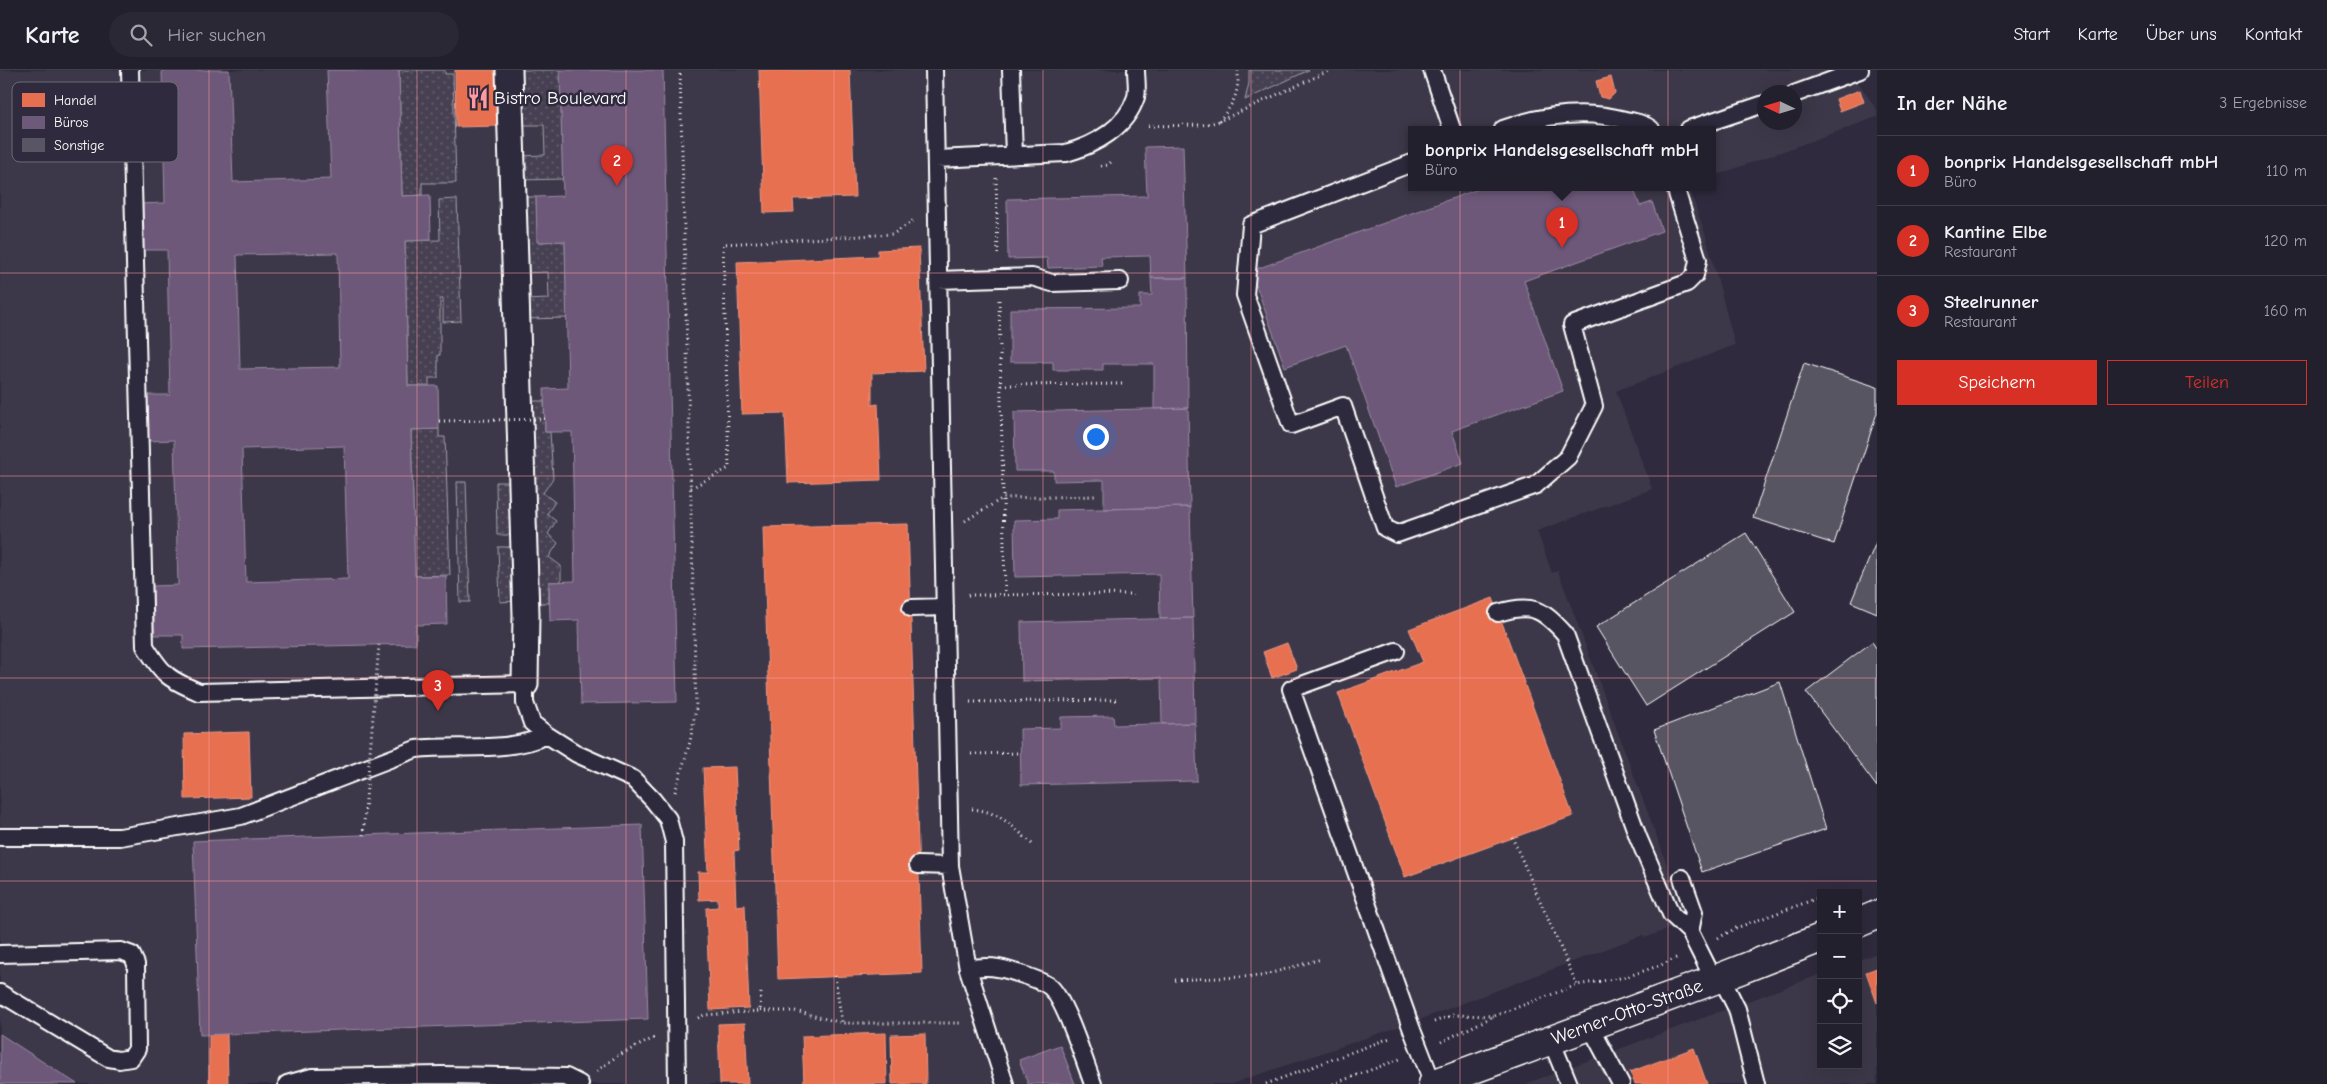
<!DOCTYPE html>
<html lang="de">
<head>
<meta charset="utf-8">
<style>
  :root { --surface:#23202e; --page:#2b2836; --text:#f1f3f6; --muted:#a3a3aa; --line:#403e4a; --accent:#d93025 }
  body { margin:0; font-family:"Comic Neue",sans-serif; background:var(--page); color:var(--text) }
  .controls { position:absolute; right:15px; bottom:15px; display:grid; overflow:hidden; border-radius:0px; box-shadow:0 5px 20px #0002 }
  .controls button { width:45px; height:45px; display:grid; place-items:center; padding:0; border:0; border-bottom:1px solid var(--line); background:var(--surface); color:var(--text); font:25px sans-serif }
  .compass { position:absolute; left:1757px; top:15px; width:45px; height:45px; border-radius:50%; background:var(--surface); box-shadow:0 5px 20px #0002; rotate:274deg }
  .you { position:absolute; left:1095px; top:366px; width:18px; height:18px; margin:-12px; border:4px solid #fff; border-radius:50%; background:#1a73e8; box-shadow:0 0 0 8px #1a73e833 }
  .badge { display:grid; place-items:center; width:32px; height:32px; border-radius:50%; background:var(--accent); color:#fff; font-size:16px; font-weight:700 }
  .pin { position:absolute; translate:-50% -41px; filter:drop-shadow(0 1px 2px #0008) }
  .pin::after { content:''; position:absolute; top:26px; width:18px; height:15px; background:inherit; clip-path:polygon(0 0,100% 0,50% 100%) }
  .popup { position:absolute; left:1408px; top:56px; width:308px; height:65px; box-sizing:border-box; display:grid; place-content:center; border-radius:0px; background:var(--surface); filter:drop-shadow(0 1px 4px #0005); font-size:16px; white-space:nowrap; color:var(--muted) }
  .popup b { font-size:19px; color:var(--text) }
  .popup::after { content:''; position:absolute; left:50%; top:100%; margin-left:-10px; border:10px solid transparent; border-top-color:var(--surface) }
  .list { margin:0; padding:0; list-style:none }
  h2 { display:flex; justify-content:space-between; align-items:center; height:65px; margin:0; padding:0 20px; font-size:21px }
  h2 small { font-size:16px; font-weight:400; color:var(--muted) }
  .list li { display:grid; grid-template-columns:32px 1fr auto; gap:15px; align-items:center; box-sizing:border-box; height:70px; padding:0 20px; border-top:1px solid var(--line) }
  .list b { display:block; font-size:19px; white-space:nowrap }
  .list p { margin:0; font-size:16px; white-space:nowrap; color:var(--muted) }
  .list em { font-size:16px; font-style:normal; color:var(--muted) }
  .actions { display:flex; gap:10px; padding:15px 20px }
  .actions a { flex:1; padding:11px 0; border:1px solid var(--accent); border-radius:0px; text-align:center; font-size:18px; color:var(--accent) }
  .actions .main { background:var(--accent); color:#fff }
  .icon { flex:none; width:28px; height:28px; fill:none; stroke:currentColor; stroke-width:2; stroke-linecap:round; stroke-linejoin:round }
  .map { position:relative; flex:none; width:1877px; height:1014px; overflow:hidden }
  header { display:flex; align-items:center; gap:30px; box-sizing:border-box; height:70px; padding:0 25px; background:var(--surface); border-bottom:1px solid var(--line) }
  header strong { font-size:24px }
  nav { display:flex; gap:28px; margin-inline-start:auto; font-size:18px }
  .search { width:350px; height:45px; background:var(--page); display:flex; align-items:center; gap:12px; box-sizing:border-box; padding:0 18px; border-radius:28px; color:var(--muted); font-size:19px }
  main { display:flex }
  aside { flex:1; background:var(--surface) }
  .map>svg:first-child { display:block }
  .built { fill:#3c3749; fill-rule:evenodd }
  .grass { fill:url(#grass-dots); stroke:#a2a0a8 }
  .shops { fill:#e76f51; stroke:#ee9a85 }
  .offices { fill:#6d597a; stroke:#998ba2; fill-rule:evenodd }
  .building { fill:#595564; stroke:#fff }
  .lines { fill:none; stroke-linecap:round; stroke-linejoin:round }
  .service-casing { stroke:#fff; stroke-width:20 }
  .pedestrian-casing { stroke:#fff; stroke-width:29 }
  .secondary-casing { stroke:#fff; stroke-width:31 }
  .path { stroke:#fff; stroke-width:3; stroke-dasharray:1 4; stroke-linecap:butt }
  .service { stroke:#2f2a3d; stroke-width:16 }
  .pedestrian { stroke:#2f2a3d; stroke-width:25 }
  .secondary { stroke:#2f2a3d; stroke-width:28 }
  .path-bridge { stroke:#fff; stroke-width:3; stroke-dasharray:1 4; stroke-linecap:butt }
  .grid { fill:none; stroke:#ff9aa2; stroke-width:1; stroke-opacity:0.55 }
  .labels { text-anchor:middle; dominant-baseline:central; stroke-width:5; stroke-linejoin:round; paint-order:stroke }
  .poi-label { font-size:19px; fill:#fff; stroke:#2f2a3d; text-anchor:start }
  .street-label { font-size:19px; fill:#fff; stroke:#2f2a3d }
  .key { fill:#2f2a3d; stroke:#6d6a77; stroke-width:1 }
  .key-label { font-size:14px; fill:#fff }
</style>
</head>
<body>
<header>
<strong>Karte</strong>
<div class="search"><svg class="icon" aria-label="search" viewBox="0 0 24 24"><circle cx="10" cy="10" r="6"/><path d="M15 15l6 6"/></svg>Hier suchen</div>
<nav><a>Start</a><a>Karte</a><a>Über uns</a><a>Kontakt</a></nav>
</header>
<main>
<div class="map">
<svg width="1877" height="1014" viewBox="0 0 1877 1014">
  <defs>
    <pattern id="grass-dots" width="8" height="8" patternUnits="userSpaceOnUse" patternTransform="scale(1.25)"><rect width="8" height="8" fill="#464152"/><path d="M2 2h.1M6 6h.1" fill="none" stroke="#625e6c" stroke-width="1.8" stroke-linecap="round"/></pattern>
  </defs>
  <rect width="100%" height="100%" fill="#2f2a3d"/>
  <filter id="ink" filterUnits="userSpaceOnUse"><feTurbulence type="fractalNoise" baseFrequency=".02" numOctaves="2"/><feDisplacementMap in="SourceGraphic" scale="10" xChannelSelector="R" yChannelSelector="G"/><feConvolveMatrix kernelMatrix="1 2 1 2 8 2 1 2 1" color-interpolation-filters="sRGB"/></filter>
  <g filter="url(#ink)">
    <path class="built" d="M0,0H1850L1877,40V47L1712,107V59H1412V117H1689L1706,166L1735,275L1616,321L1652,419L1537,461L1552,503L1558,501L1688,851L1645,868L1643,865L1416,951L1231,1014H0ZM1764,22H1794V52H1764Z
      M1877,883V1014H1525L1821,904V995H1858V890Z"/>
    <path class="grass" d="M399,0H445V4H453L456,113H422V125L402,126Z
      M515,0H560L563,109L519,110L518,86L545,85L544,55H517Z
      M1249,0H1309L1245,30L1249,13Z
      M520,127H536L538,172L565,171L567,248L523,249V230L549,229L548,202L523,203Z
      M457,129L461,251L443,252V229H440V285H438V308H429V316H408L405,171L440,170L439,130Z
      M527,331H544L545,362H550L553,408L543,423L555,432L547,444L556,451L548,464L558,473L549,487L561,496V512H549V533H533Z
      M439,359V367H445L450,505L415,506L411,360Z
      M457,412H466L470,532H460Z
      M496,412H513L515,465H497Z
      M498,477H516L518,531L500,532Z"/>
    <path class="shops" d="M455,0H498L500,56L456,57Z
      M759,0H850L855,127L793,129L794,142L764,143Z
      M1611,7L1615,23L1609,29L1600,27L1596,11Z
      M1860,20L1864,32L1840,41L1836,29Z
      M919,178L924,301L872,303V335L878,334L881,410L788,413L785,343L742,344L737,192L878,186V180Z
      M908,454L922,903L778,909L763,457Z
      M1493,528L1573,746L1405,807L1338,623L1423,592L1409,559Z
      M1287,573L1297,599L1272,608L1263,582Z
      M249,662L251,727L185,729L184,664Z
      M735,697L739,780L734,781L736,836L745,835L749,938L710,940L706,838L718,837V829L699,830L698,802H708L703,698Z
      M1877,898V933L1866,902Z
      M745,953L748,1014H720L718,954Z
      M886,963L887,1014H804L802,966Z
      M209,964H227L228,1014H209Z
      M925,964L926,1014H892L891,965Z
      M1694,978L1707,1014H1635L1630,1002Z"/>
    <path class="offices" d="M162,0H229L233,112L331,109L327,0H399L402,126L430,125L431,170L405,171L408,316H438L439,359L411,360L415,506H446L447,554L416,555V574L183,579V565H154L153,516L178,515L174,370L148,371L147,325H170L167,180H141L139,134L165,133ZM338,183L340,297L240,299L237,185ZM344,376L348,509L246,512L242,379Z
      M560,0H663L677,632L581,634L579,550L550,551L549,512L575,511L572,362H545L544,319L568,318L565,171L537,172L536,127L563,126Z
      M1183,76L1187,208H1151L1150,186L1101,187L1102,196L1048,198L1047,188L1008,189L1007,129L1147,126L1145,77Z
      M1484,117H1633L1640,136L1652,132L1662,161L1524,211L1563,321L1452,361L1463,393L1396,417L1346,275L1285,297L1251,201Z
      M1151,208H1187L1188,338L1154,339V294H1103V300H1053V292H1010V239L1140,238V225H1152Z
      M1188,338L1190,437L1104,439V410L1054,411V401H1015L1014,342Z
      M1190,437L1193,548L1160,549L1159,504L1015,507L1014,450L1057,449V440Z
      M1193,548L1195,653L1162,654L1161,608L1022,611L1021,552Z
      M1113,646L1114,655L1195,653L1197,711L1021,715L1020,659L1061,658V647Z
      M642,755L648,949L200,965L193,771Z
      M0,964L77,1014H0Z
      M1060,975L1075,1014H1028L1019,990Z"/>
    <path class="building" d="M1804,293L1877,317V343L1834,474L1753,448Z
      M1746,463L1795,542L1646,636L1596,557Z
      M1877,470V543L1851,532Z
      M1872,572L1877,579V717L1806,622Z
      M1780,612L1826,759L1702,802L1654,660Z"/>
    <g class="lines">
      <g class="service-casing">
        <path id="service" d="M130,0L145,576C163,605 168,609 199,622L525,614V633L532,653L547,665L577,684L633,709L653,730L668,749L674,772L677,1014
          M934,0L950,796L968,899L1005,1014
          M1011,0L1014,85
          M1432,0L1452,59
          M1794,24L1860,0
          M1503,59C1542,45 1585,39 1625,50C1635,52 1643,53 1651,59
          M1689,59L1764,34
          M936,89L1066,83C1095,75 1126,58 1136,27C1138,19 1136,8 1136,0
          M1412,93L1251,155L1245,225L1291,355L1343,336L1385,458L1397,464L1536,415L1568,387L1594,336L1572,255L1687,213L1695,205L1698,190L1675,117
          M938,210L1032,207L1052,213L1120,211
          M911,538L945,537
          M1498,543C1531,533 1542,538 1565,564L1638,767L1671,844L1690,862L1714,910
          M1396,581L1291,619L1412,960L1433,1014
          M0,767H120L241,746L416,679C459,674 507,684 547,665
          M918,795L950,796
          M1682,808L1694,842L1690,862
          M0,884L121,881L132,885L136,894L137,979L131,988L119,990L108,988L0,923
          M968,899C986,895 999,897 1017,903C1027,906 1040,910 1049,916C1065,928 1085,993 1093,1014
          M1721,907L1737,939L1756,1014
          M1590,956L1621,1014
          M1551,970L1569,1014
          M287,1014L312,1007L442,1005L566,1007L580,1014"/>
      </g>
      <g class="pedestrian-casing">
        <path id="pedestrian" d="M509,0L526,544L525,614"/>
      </g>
      <g class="secondary-casing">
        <path id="secondary" d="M1858,853L1877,845
          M1433,1014L1714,910L1821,868"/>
      </g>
      <path class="path" d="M1219,51C1234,33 1239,24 1238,0
        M1148,56L1202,55L1217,52L1331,0
        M1101,96L1108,95L1113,90
        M996,108L998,186
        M999,230L1005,524
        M1001,315L1124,314
        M691,418L729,398L723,174L893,164L914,150
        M965,451L1003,428L1095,426
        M968,525L1136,524
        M970,632L1118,630
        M971,684L1020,683
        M675,722L690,672L696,638L680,0
        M972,739C999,741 1014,757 1032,774
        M1512,767L1577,915
        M1718,868L1736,858L1821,827
        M835,906L842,953
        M1175,910L1261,906L1321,889
        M760,941H795L842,953H961
        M698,948L704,945L760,941L761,922
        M1434,952L1453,945L1494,946
        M1441,972L1494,946L1577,915L1626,907L1661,895L1678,887
        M597,1001L617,986L654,968
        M1266,1014L1390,968
        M1333,1014L1400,989"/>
      <use href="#service" class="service"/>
      <use href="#pedestrian" class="pedestrian"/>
      <use href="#secondary" class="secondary"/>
      <path class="path-bridge" d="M439,351L545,349
        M363,765L379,575"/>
    </g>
  </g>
  <path class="grid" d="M209,0V1014M417,0V1014M626,0V1014M834,0V1014M1043,0V1014M1251,0V1014M1460,0V1014M1668,0V1014M0,203H1877M0,406H1877M0,608H1877M0,811H1877"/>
  <defs>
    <g id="restaurant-bare" transform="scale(1.725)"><path d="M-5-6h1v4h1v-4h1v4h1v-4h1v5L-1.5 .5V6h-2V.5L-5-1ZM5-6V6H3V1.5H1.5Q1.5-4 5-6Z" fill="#ff9aa2" stroke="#2f2a3d" stroke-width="2.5" paint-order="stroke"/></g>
  </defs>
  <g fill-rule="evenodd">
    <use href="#restaurant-bare" x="478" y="28"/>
  </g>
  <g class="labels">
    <g class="poi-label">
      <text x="494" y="28">Bistro Boulevard</text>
    </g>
    <g class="street-label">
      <text transform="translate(1627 942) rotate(-20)">Werner-Otto-Straße</text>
    </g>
  </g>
  <rect x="12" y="12" width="166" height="80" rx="8" class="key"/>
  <rect x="22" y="23" width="23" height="14" fill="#e76f51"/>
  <rect x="22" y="46" width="23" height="13" fill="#6d597a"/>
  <rect x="22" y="68" width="23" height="14" fill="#595564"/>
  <g class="key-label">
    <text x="54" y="35">Handel</text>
    <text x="54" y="57">Büros</text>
    <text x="54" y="80">Sonstige</text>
  </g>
</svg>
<div class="controls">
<button>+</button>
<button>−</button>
<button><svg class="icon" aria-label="locate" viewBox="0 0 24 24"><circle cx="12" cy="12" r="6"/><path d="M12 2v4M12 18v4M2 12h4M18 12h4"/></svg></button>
<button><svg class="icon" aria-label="layers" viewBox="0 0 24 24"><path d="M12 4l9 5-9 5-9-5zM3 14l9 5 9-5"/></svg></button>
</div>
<svg class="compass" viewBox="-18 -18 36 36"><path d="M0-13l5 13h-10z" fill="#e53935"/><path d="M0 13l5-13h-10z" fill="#a3a3aa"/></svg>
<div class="you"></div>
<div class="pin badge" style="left:1562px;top:178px">1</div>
<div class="popup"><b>bonprix Handelsgesellschaft mbH</b>Büro</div>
<div class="pin badge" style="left:617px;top:116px">2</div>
<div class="pin badge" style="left:438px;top:641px">3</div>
</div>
<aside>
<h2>In der Nähe<small>3 Ergebnisse</small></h2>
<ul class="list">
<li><span class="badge">1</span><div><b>bonprix Handelsgesellschaft mbH</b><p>Büro</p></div><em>110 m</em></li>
<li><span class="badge">2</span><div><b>Kantine Elbe</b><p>Restaurant</p></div><em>120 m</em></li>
<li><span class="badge">3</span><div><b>Steelrunner</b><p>Restaurant</p></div><em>160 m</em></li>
</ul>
<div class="actions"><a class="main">Speichern</a><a>Teilen</a></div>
</aside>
</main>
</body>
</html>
